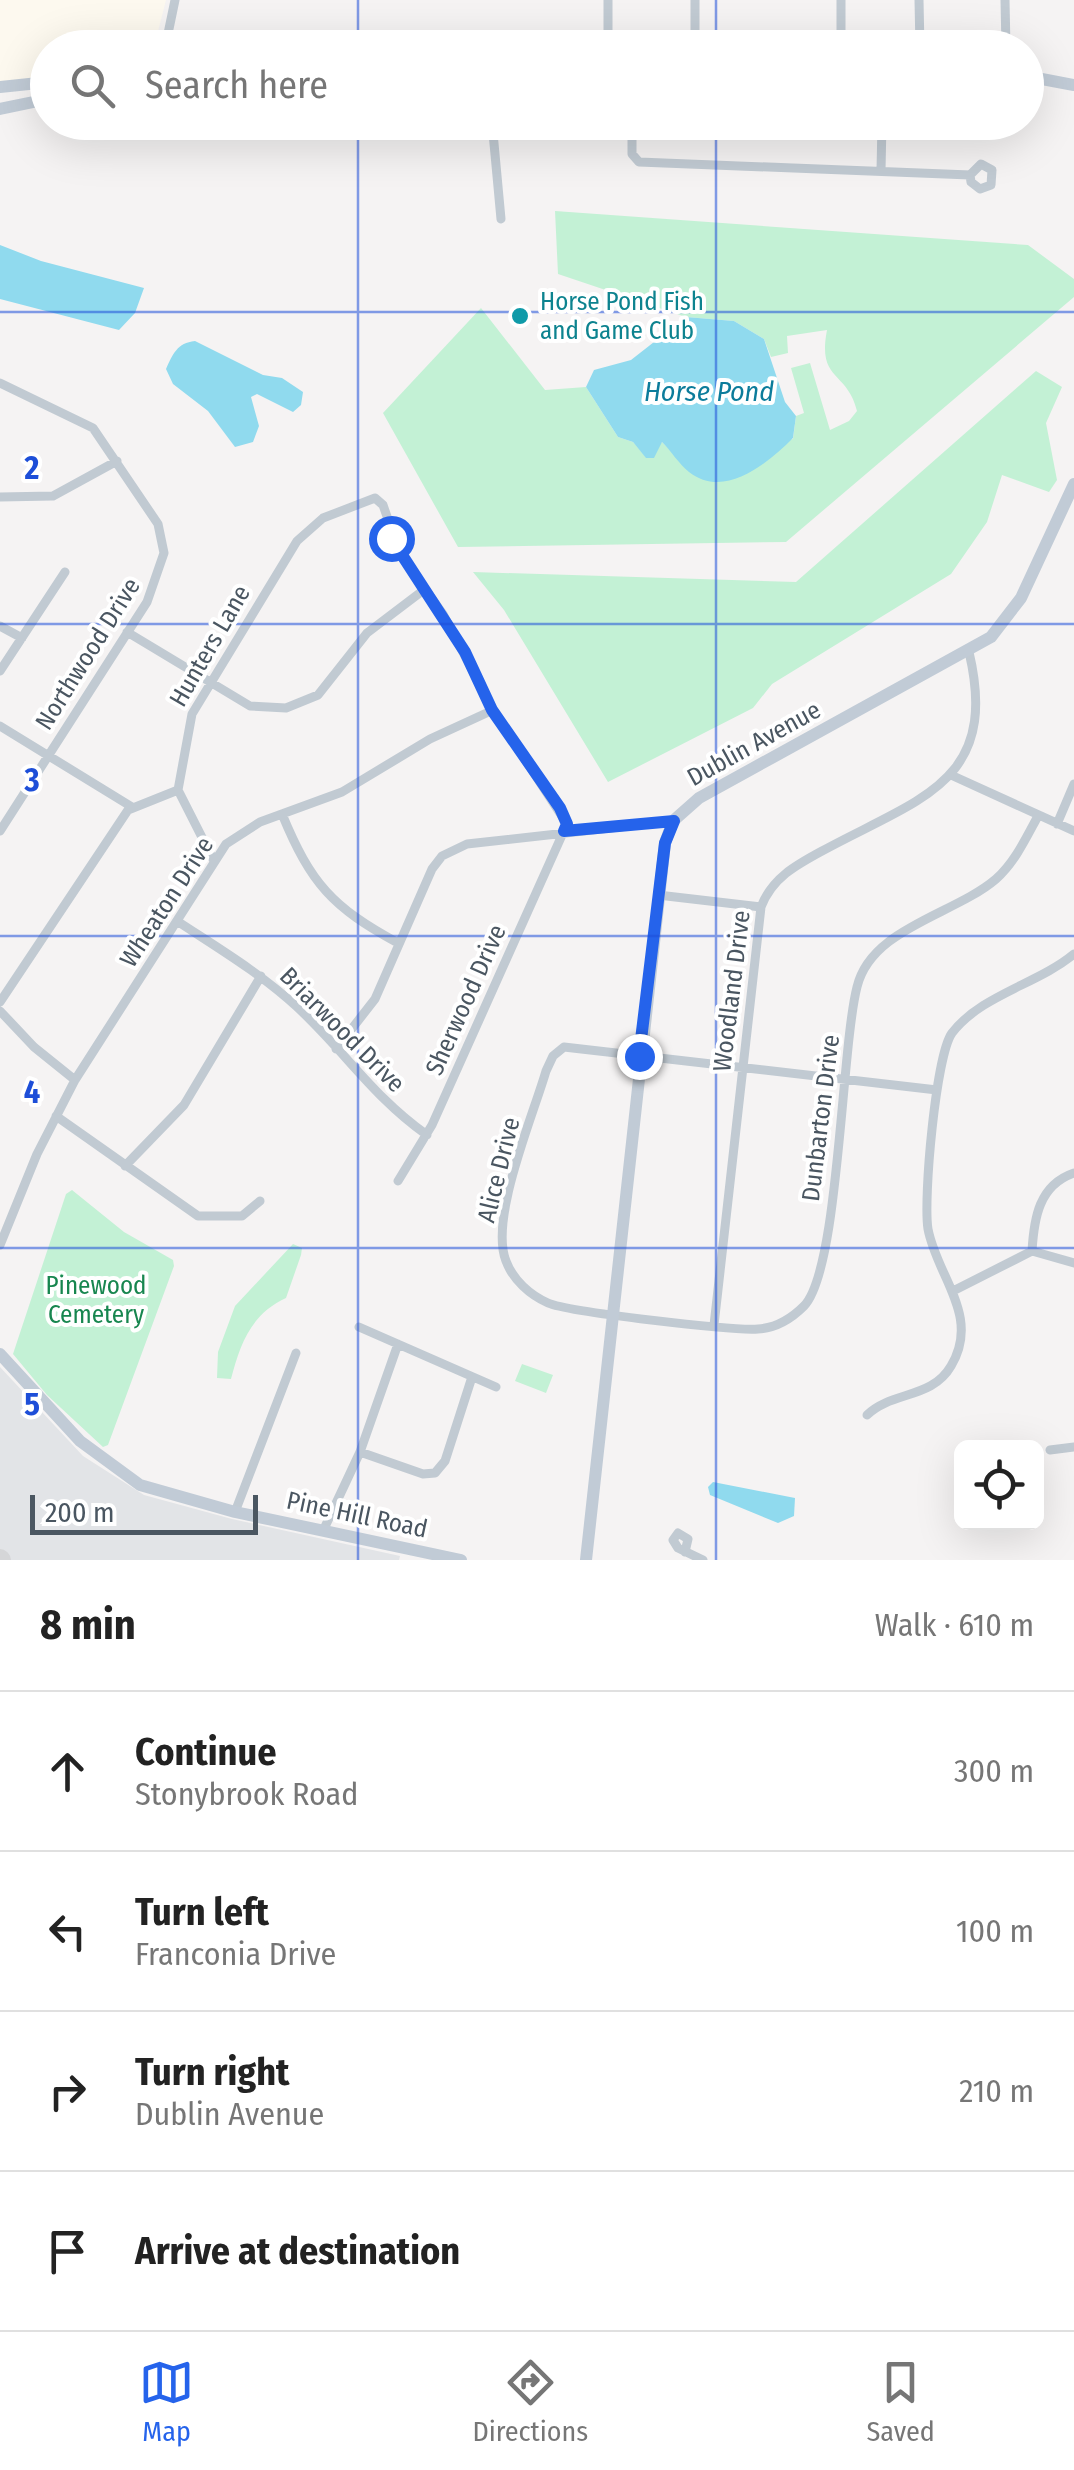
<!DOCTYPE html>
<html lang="en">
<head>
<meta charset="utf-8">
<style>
  :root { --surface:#fff; --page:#f6f6f6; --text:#222; --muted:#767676; --line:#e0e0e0; --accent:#2563eb }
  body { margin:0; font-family:"Fira Sans Condensed",sans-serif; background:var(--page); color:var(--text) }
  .controls { position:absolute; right:30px; bottom:30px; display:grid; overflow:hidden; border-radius:15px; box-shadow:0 10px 40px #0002 }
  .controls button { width:90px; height:90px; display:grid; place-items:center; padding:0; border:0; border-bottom:2px solid var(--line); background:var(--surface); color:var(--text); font:50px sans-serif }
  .scale { position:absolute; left:30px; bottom:25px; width:228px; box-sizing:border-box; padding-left:10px; border:5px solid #4a5661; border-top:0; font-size:28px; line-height:35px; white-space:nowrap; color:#4a5661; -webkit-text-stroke:8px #fff; paint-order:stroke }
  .stop { position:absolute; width:30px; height:30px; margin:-22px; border:8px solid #2563eb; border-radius:50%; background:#fff }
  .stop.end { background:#2563eb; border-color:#fff; box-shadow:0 2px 10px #0008 }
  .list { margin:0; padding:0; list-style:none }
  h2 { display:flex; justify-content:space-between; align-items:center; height:130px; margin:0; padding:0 40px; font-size:42px }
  h2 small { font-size:32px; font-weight:400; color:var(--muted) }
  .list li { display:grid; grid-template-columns:65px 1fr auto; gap:30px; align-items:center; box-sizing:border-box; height:160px; padding:0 40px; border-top:2px solid var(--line) }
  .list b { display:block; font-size:38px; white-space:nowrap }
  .list p { margin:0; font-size:32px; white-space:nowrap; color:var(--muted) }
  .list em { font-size:32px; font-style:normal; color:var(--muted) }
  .icon { flex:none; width:55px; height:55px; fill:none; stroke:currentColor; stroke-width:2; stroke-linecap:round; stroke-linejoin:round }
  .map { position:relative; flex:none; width:1074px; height:1560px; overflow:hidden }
  .search { position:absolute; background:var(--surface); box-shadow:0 10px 40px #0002; left:30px; right:30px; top:30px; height:110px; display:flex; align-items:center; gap:25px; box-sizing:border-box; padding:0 35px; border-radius:55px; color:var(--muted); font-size:38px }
  .sheet { height:770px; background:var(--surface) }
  nav { display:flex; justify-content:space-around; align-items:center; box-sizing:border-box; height:140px; border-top:2px solid var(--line); background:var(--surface); font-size:28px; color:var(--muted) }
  nav a { display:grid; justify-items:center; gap:5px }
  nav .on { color:var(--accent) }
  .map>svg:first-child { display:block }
  .commercial { fill:#fdf9ef }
  .airport { fill:#e2e4e7 }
  .green { fill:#c3f1d5 }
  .water { fill:#90daee }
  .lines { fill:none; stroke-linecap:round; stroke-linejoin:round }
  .taxiway { stroke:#d5d6d8; stroke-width:20 }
  .street { stroke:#c1cad2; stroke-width:9 }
  .secondary { stroke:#c1cbd6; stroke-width:12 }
  .route { stroke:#2563eb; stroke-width:12 }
  .grid { fill:none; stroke:#1d4ed8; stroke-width:2.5; stroke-opacity:0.55 }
  .culture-dot { fill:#0f9aa8; stroke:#fff; stroke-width:4 }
  .labels { text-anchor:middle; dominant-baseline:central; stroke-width:8; stroke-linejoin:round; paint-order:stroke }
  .culture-label { font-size:25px; fill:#0d838f; stroke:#fff; text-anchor:start }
  .street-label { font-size:25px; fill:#4a5661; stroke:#fff }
  .park-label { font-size:25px; fill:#17864f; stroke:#fff }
  .water-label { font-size:28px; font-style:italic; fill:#0c7c9b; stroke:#fff }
  .grid-label { font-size:32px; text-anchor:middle; font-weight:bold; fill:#1d4ed8; stroke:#fff; stroke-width:8; stroke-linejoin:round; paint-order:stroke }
</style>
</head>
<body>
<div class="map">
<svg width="1074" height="1560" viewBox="0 0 1074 1560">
  <rect width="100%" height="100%" fill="#f5f3f3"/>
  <path class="commercial" d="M0,0H166L154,47L48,48L47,77L0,82Z"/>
  <path class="airport" d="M0,1367L83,1456L144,1495L232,1519L400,1556L399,1560H0Z"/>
  <path class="green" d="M555,211L1028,245L1074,279V297L786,542L458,547L383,413L481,308L545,390L586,387L618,437L633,442L646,457L662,442L675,455L793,439L796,416L804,413L791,368L810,363L830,430L849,421L857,411C847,370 817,382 827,330L787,336L788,353L771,357L764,339L734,321L686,317L558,274Z
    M1036,371L1062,387L1046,423L1057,480L1049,492L1002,475L987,522L951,574L772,684L753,708L608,782L504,610L473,572L796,582Z
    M72,1190L124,1232L173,1260L174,1266L108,1445L103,1447L47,1395L13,1354L66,1194Z
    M293,1244L302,1248L301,1255L286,1298C251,1314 240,1344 231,1379L217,1378L218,1352L235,1306Z
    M522,1364L553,1375L546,1393L515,1381Z"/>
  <path class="water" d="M0,245L41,261L144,288L135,313L119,330L0,299Z
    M686,317L734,321L764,339L785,402L796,416L793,438C768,463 725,500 689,472C679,464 671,451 662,442L654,458H646L633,442L618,437L586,387L594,370L631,360Z
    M195,341L263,375L282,378L303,392L301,405L293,412L257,394L251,397L259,426L253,442L235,447L208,411L173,384L166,369C173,354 177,343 195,341Z
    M713,1482L795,1498L794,1516L778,1523L710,1495L708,1487Z"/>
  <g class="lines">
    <path class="taxiway" d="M0,1559L1,1560"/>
    <path class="street" d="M695,0V48
      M919,0L920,48
      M1005,0L1006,48
      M165,48L175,0
      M608,48V0
      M841,48V0
      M492,122L501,219
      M632,122V154L639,162L970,175L981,164L992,170L991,185L980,189L971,182L970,175
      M881,171L882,122
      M0,383L93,428L158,524L164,553L147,602L0,831
      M0,497L53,496L117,461
      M0,626L22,638
      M127,632L250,706L286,708L318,695L367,633L425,589
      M0,671L65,572
      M0,726L132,807
      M951,775L1074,831
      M282,814C311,884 332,907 398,943
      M1057,824L1074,784
      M214,861L178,790L192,714L297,541L323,518L375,498L383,505L400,554L443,614L493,710L567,824L432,1125L398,1181
      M658,895L761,907
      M177,921C218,948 260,973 296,1006C344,1050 372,1096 427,1135
      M0,1002L128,810L178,790
      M0,1011L34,1047L75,1080
      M336,1049L375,999L432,869L442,856L467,844L673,821
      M937,1090L564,1047L553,1056L546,1071C533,1116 489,1219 506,1261C513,1280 530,1295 548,1303C568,1312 734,1331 758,1329C776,1328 792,1318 804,1306C839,1270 841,1050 857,987C871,928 954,915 996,879C1015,862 1026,838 1038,816
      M56,1116L198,1216H242L260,1201
      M125,1166L184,1105L261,976
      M0,1245L37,1154L75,1080L226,844L260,822L342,792L430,739L493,710
      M1032,1251C1034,1218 1039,1185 1074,1173
      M953,1291L1032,1251L1074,1263
      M714,1325L761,907C772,878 796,865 822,851C919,798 1000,783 969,652
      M359,1327L496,1387
      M867,1415C892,1391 932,1399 951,1366C981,1316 937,1277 928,1229C923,1199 936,1055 952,1033C981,995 1038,984 1074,954
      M1050,1450L1074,1447
      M360,1452L423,1474L435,1473L445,1461L472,1377
      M235,1512L296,1353
      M323,1531L360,1452L398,1344
      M685,1552L688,1539L678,1533L673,1540L678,1548L703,1560"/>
    <path class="secondary" d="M1026,76L1074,85
      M0,87L48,82
      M0,109L48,99
      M0,1354L80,1441L140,1485L235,1512L461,1560
      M586,1560L665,843L673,821L699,798L991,637L1021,598L1074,484"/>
  </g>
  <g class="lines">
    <path class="route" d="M391,538L465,652L492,710L560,808L567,824L564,831L674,821L665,843L639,1056"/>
  </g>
  <path class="grid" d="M358,0V48M716,0V48M358,122V1560M716,122V1560M0,312H1074M0,624H1074M0,936H1074M0,1248H1074"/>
  <circle class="culture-dot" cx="520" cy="316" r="10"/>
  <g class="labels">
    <g class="culture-label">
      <text x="540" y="302">Horse Pond Fish<tspan x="540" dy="29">and Game Club</tspan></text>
    </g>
    <g class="street-label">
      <text transform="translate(210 646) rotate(-60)">Hunters Lane</text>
      <text transform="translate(88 654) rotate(-58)">Northwood Drive</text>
      <text transform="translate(754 744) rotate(-29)">Dublin Avenue</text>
      <text transform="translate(167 902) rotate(-57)">Wheaton Drive</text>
      <text transform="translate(732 991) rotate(-83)">Woodland Drive</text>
      <text transform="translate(466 1000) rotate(-66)">Sherwood Drive</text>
      <text transform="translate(342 1030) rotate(45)">Briarwood Drive</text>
      <text transform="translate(821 1118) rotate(-83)">Dunbarton Drive</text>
      <text transform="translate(499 1170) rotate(-76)">Alice Drive</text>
      <text transform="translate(357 1515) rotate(12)">Pine Hill Road</text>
    </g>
    <g class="park-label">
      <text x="96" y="1286">Pinewood<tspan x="96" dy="29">Cemetery</tspan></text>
    </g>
    <g class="water-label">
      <text x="709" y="391">Horse Pond</text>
    </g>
  </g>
  <g class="grid-label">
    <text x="32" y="479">2</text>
    <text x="32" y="791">3</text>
    <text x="32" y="1103">4</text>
    <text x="32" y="1415">5</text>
  </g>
</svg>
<div class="controls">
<button><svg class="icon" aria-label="locate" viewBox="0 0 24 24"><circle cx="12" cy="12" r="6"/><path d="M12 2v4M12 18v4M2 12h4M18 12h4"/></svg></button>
</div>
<div class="scale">200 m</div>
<div class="stop" style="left:391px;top:538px"></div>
<div class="stop end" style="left:639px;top:1056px"></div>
<div class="search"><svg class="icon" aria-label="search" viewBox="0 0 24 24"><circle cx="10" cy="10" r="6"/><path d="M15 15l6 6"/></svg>Search here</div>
</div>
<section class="sheet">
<h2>8 min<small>Walk · 610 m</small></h2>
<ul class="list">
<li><svg class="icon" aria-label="ahead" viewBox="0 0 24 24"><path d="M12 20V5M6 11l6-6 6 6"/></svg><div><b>Continue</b><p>Stonybrook Road</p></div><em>300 m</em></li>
<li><svg class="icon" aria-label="left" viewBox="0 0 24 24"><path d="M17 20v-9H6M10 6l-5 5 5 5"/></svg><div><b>Turn left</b><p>Franconia Drive</p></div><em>100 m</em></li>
<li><svg class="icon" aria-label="right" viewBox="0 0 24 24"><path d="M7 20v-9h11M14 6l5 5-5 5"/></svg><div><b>Turn right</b><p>Dublin Avenue</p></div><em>210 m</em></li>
<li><svg class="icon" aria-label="arrive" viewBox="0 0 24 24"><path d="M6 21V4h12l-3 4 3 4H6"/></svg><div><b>Arrive at destination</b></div></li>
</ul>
</section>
<nav>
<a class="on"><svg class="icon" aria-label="map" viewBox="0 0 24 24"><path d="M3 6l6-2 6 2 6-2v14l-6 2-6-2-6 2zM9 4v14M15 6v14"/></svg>Map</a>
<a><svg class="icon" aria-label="directions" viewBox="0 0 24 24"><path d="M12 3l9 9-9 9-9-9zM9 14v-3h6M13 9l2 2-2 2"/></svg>Directions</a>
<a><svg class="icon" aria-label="saved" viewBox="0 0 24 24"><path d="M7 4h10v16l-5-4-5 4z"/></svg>Saved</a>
</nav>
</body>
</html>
